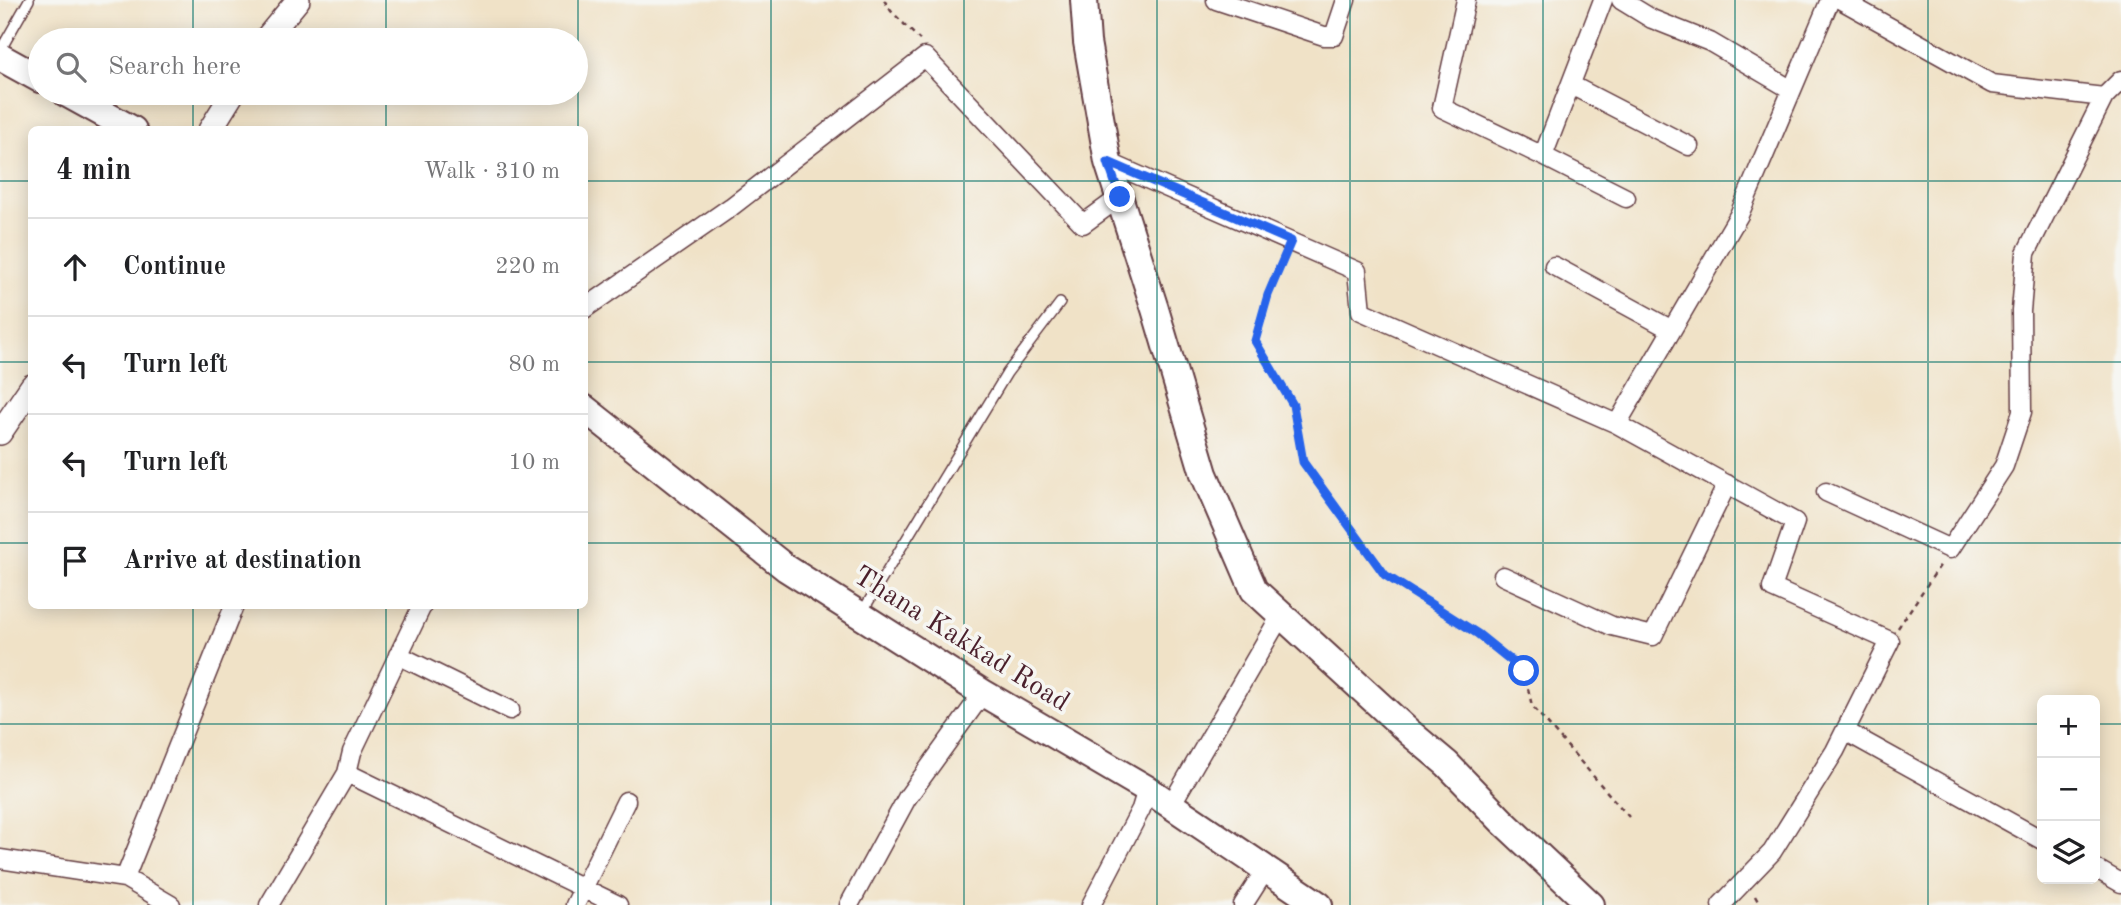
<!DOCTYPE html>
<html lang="en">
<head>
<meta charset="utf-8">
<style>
  :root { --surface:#fff; --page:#f6f6f6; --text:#202124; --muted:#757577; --line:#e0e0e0 }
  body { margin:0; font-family:"Old Standard TT",serif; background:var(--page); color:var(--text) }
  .controls { position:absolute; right:21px; bottom:21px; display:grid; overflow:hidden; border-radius:10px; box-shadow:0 4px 18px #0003 }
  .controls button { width:63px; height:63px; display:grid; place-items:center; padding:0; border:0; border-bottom:2px solid var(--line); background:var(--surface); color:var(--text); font:35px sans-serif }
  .stop { position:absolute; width:21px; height:21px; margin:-16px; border:5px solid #2563eb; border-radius:50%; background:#fff }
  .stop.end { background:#2563eb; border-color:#fff; box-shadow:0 2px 7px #0008 }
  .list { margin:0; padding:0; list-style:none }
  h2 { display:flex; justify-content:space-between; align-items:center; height:91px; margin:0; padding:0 28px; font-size:30px }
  h2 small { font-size:23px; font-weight:400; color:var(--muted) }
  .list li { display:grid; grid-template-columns:46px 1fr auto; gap:21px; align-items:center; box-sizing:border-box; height:98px; padding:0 28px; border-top:2px solid var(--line) }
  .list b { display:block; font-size:26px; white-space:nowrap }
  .list em { font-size:23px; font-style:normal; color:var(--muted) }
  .icon { flex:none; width:38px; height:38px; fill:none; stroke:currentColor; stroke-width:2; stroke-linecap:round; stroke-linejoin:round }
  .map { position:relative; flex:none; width:2121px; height:905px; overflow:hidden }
  .search { position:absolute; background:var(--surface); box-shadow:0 4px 18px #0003; left:28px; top:28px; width:560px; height:77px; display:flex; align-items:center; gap:18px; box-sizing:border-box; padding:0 24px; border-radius:38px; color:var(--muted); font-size:26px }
  .panel { position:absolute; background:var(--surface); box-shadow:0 4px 18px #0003; left:28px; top:126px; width:560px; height:483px; border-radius:10px }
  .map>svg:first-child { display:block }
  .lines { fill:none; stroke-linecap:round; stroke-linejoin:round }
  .service-casing { stroke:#633c42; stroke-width:12 }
  .minor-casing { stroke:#633c42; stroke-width:21 }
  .tertiary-casing { stroke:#633c42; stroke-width:26 }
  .secondary-casing { stroke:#633c42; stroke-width:30 }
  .path { stroke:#633c42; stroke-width:2.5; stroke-dasharray:5 5; stroke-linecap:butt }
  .service { stroke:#fff; stroke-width:9 }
  .minor { stroke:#fff; stroke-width:18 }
  .tertiary { stroke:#fff; stroke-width:23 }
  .secondary { stroke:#fff; stroke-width:26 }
  .route { stroke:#2563eb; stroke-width:9 }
  .grid { fill:none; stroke:#0f766e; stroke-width:2; stroke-opacity:0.55 }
  .labels { text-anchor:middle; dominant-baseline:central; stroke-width:7; stroke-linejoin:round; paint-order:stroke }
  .street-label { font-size:28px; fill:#4a1f2b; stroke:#f6f6f2 }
</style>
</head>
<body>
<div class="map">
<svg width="2121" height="905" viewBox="0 0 2121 905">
  <rect width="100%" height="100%" fill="#f6f6f2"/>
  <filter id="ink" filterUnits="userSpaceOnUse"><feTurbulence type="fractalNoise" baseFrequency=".0143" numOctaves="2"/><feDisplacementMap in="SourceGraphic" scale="14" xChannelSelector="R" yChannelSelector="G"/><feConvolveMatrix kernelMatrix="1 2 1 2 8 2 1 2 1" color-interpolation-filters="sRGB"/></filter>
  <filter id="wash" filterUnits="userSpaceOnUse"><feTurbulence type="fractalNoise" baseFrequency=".00686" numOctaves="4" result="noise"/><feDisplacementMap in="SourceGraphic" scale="28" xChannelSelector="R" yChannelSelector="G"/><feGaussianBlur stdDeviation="1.57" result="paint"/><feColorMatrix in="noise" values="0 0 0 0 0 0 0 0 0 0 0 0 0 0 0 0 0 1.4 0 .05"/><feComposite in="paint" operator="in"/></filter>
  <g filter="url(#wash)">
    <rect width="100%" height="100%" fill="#f0e2c7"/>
  </g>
  <g filter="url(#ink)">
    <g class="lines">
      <g class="service-casing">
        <path id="service" d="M0,51L29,0
          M861,614L1007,373L1060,303"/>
      </g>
      <g class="minor-casing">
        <path id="minor" d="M1216,0L1324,36H1334L1346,0
          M1466,0L1442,108L1543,156L1603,0
          M1621,0L1652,19L1710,42L1792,90
          M1841,0L1992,84L2104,97L2121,80
          M1571,85L1689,146
          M1543,156L1626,198
          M1108,162L1357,271L1361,311L1617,424
          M1554,266L1672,330
          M584,309L731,207L925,57L1083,224L1120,197
          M1826,492L1950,549L2004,466L2022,412L2021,311L2026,253L2104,97
          M1503,576L1612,626L1653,636L1727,484
          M398,655L510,710
          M1845,731L2042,840
          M347,773L618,905
          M1171,805L1281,615
          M0,859L125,878L171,905
          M2095,868L2121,883
          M125,878L234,606
          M269,905L347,773L352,752L422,606
          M575,905L626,801
          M849,905L907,798L983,693
          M1091,905L1141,809L1147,789
          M1243,905L1266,869
          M1721,905L1772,852L1835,751L1890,641L1772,588L1795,522L1617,424L1739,215L1830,0"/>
      </g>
      <g class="tertiary-casing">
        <path id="tertiary" d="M265,40L298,0
          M210,130L233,93
          M0,433L32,386"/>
      </g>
      <g class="secondary-casing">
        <path id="secondary" d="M1084,0L1087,42L1108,162L1155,309L1204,474L1254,590L1409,732L1447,764L1502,821L1591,905
          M0,57L40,79
          M66,93L133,130
          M584,408L786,568L983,693L1147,789L1319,905"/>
      </g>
      <path class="path" d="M884,0L891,11L920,40
        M1285,256L1268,295L1255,341L1293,405L1303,462L1385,575L1478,634L1524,671L1532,706L1629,817
        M1898,628L1941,564
        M1755,896L1760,905"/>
      <use href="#service" class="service"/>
      <use href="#minor" class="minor"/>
      <use href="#tertiary" class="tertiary"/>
      <use href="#secondary" class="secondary"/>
    </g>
  </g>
  <g class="lines" filter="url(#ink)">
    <path class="route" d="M1120,197L1108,162L1291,241L1268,295L1255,341L1293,405L1303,462L1385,575L1478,634L1524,671"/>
  </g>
  <path class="grid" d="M193,0V40M386,0V40M578,0V130M771,0V905M964,0V905M1157,0V905M1350,0V905M1543,0V905M1735,0V905M1928,0V905M193,93V130M386,93V130M0,181H32M584,181H2121M0,362H32M584,362H2121M0,543H32M584,543H2121M193,606V905M386,606V905M578,606V905M0,724H2042M2095,724H2121"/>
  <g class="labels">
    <g class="street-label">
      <text transform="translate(961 640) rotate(32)">Thana Kakkad Road</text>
    </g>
  </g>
</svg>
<div class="controls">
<button>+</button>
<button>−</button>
<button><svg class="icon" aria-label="layers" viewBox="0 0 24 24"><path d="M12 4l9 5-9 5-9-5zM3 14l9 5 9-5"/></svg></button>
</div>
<div class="stop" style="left:1524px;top:671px"></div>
<div class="stop end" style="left:1120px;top:197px"></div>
<div class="search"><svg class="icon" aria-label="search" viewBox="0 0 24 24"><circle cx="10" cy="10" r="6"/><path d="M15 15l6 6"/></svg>Search here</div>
<section class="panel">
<h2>4 min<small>Walk · 310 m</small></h2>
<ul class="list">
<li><svg class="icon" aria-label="ahead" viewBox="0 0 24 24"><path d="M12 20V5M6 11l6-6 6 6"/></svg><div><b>Continue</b></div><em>220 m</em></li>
<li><svg class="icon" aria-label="left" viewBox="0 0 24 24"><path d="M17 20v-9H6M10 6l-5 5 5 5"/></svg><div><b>Turn left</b></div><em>80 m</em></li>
<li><svg class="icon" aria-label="left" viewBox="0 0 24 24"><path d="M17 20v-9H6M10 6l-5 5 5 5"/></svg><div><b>Turn left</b></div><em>10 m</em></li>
<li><svg class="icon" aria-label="arrive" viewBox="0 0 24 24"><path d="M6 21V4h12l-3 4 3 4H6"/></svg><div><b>Arrive at destination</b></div></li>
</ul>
</section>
</div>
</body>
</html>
